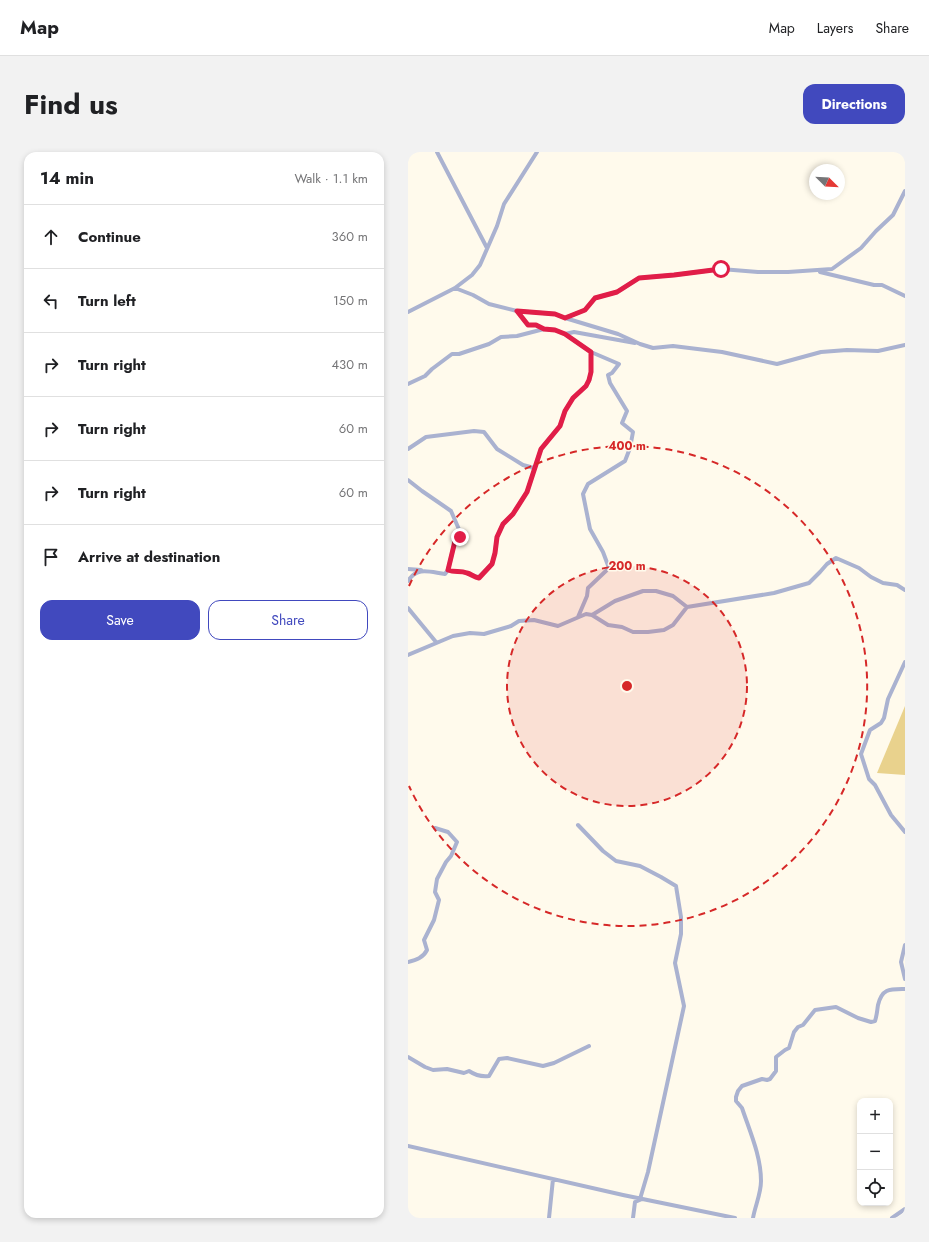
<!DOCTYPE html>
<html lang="en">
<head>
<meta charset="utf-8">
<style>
  :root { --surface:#fff; --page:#f2f2f2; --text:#202124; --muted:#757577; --line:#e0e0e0; --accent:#4149be }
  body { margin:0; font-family:Jost,sans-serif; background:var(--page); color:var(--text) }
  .controls { position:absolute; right:12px; bottom:12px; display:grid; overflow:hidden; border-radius:8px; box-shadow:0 2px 6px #0003 }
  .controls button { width:36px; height:36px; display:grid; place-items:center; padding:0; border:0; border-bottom:1px solid var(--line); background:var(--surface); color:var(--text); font:20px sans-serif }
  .compass { position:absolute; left:401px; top:12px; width:36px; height:36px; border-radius:50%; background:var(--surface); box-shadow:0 2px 6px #0003; rotate:114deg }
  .stop { position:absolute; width:12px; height:12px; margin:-9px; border:3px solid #e11d48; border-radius:50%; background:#fff }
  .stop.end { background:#e11d48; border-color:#fff; box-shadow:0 1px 4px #0008 }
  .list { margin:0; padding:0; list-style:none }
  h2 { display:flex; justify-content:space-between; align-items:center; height:52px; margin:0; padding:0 16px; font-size:17px }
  h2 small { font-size:13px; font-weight:400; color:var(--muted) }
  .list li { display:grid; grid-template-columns:26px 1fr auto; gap:12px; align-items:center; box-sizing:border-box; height:64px; padding:0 16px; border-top:1px solid var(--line) }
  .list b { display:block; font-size:15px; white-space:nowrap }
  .list em { font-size:13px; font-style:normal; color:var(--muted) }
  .actions { display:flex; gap:8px; padding:12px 16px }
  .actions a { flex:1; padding:9px 0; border:1px solid var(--accent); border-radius:12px; text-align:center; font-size:14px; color:var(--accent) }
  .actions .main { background:var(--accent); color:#fff }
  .icon { flex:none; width:22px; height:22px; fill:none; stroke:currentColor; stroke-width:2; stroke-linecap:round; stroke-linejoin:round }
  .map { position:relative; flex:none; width:497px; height:1066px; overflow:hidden; border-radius:12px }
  header { display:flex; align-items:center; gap:24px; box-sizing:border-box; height:56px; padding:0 20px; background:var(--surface); border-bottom:1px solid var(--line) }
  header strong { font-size:19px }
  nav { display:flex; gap:22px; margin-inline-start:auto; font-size:14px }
  .intro { display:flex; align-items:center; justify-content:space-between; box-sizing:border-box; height:96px; padding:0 24px }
  h1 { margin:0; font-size:28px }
  .button { padding:10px 18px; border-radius:12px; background:var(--accent); color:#fff; font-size:14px; font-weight:700 }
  main { display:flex; gap:24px; padding:0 24px }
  aside { flex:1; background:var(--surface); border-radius:12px; box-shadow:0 2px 6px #0003 }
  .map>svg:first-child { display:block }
  .green { fill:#e9d28d }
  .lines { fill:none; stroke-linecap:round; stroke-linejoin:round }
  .minor { stroke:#aab2d0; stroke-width:4 }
  .route { stroke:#e11d48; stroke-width:5 }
  .ring { fill:none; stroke:#d62828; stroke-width:2; stroke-dasharray:7 5 }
  .centre { fill:#d62828; stroke:#fffaec; stroke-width:2 }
  .ring-label { font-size:12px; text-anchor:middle; font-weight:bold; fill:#d62828; stroke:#fffaec; stroke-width:3; stroke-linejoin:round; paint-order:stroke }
</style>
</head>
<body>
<header>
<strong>Map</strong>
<nav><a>Map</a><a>Layers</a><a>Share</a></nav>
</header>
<div class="intro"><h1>Find us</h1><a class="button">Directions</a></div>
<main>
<aside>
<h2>14 min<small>Walk · 1.1 km</small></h2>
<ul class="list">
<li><svg class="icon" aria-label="ahead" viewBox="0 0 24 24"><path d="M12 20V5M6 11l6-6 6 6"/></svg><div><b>Continue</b></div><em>360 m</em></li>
<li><svg class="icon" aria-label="left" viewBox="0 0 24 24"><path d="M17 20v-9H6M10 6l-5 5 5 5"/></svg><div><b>Turn left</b></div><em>150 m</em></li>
<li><svg class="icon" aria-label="right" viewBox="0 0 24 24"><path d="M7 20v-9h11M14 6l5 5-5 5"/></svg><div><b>Turn right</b></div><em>430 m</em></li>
<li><svg class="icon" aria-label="right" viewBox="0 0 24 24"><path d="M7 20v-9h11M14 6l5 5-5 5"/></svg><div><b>Turn right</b></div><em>60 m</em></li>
<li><svg class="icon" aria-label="right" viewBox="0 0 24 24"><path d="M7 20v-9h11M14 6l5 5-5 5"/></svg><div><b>Turn right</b></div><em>60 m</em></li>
<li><svg class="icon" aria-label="arrive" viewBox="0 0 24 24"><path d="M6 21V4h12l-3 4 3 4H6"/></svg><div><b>Arrive at destination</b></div></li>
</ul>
<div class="actions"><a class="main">Save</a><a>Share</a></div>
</aside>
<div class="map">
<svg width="497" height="1066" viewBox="0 0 497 1066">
  <rect width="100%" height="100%" fill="#fffaec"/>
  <path class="green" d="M497,554V623L469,621Z"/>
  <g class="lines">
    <path class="minor" d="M29,0L79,96
      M412,120L466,133H474L497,144
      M47,136L65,143L81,152L109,159L147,162L157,166L177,158L187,146L209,140L231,126L266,123L313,117L350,120H380L424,117L453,96L468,79L485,63L497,39
      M109,159L120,173H128L135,177
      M0,160L47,136L64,123L72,113L89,74L96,52L129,0
      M157,166L210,182L232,192L245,196L265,194L314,200L369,212L413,200L439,198L470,199L497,193
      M157,182L166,180L227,191
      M0,232L17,224L24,217L44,202H51L81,192L93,185L109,184L136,177L147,178L157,182L183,200L211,212L204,221L200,223L202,231L219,259L214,271L225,280L222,296L217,309L180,332L175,342L182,377L195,400L201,416L180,436L179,444L170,465
      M0,297L18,285L66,279L76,280L89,297L115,313L126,316
      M0,328L14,339L43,359L53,382L52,385L47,389L40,418L37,422C22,420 9,414 0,429
      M0,417L13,418
      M40,418C47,421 52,418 59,421C63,422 66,425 71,425L84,412L87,401L89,385L95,372L105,362L119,340L133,297L152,274L157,259L165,246L178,234L181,229L183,220V200
      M0,456L28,490
      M184,463L200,473L214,475L225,480H240L256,478L265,473L279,455
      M0,503L45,484L62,481L76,482L103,474L111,469L126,468L150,474L178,462L184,463L207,449L235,439H248L265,444L279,455L366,441L401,431L412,420L419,412L428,406L451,416L463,425L475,431L489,433L497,438
      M497,510L480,547L476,566L473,571L462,578L453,602L461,627L467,633L483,663L497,680
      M170,673L195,699L208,709L232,714L253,725L268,734L273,765V782L267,811L276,854L240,1020L232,1047
      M497,793L493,810L497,827
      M0,810C8,808 15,806 19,798L16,788L26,768L31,748L27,740L29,727L38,710L43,704L49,690L40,680L27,676
      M0,905L17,915L25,918L39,917L56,921L61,919C67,923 73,925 81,924L91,907L99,906L135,914L146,911L181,894
      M0,994L215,1043L327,1066
      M141,1066L145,1027
      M225,1066L227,1050L234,1047
      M345,1066C347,1054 353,1042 353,1029C353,1004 342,980 334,956L328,949V945L330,939L334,934L354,927L359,928L362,927L368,919V905L377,898L381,896L386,880L390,875L395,873L407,858L428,855L450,866L463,870L467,869C469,863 469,859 470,853C474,836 482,837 497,837
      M484,1066L497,1057"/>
  </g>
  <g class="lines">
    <path class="route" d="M52,385L47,389L40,418C47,421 52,418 59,421C63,422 66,425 71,426L84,412L87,401L89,385L95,372L105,362L119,340L133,297L152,274L157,259L165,246L178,234L181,228L183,220V200L157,182L147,178L136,177L128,173H120L109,159L147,162L157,166L177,158L187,146L209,140L231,126L266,123L313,117"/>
  </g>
  <circle cx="219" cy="534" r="120" fill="#d62828" fill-opacity=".12"/>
  <g class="ring">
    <circle cx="219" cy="534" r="120"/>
    <path d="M1 434A240 240 0 1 1 1 634"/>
  </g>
  <circle cx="219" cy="534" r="6" class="centre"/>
  <g class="ring-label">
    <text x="219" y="298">400 m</text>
    <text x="219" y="418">200 m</text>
  </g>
</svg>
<div class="controls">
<button>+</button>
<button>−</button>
<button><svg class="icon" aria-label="locate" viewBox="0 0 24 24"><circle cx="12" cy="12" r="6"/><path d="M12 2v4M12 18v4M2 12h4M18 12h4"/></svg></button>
</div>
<svg class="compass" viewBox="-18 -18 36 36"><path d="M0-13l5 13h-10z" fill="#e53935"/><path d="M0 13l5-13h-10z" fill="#757577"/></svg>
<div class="stop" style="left:313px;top:117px"></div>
<div class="stop end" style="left:52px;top:385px"></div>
</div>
</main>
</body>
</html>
